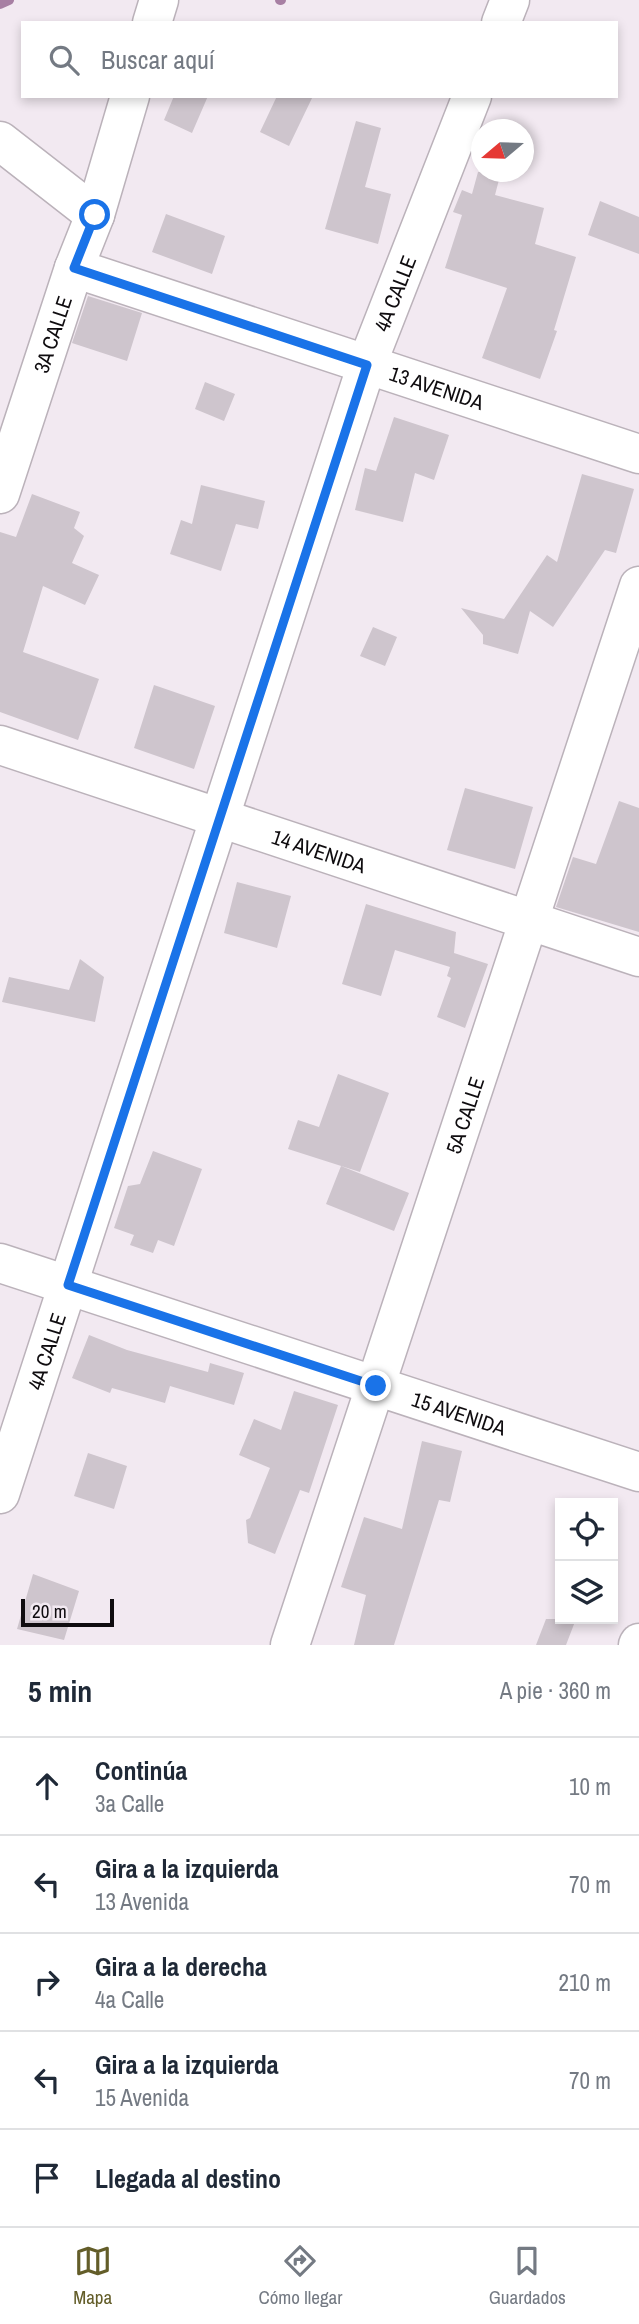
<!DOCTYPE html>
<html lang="es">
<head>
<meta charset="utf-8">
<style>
  :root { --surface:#fff; --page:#f6f6f7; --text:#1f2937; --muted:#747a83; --line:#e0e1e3; --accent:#635d29 }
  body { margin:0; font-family:"Archivo Narrow",sans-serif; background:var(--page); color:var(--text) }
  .controls { position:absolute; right:21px; bottom:21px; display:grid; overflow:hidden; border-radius:0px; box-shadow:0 4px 10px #0003 }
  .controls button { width:63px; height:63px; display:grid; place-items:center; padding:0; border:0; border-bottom:2px solid var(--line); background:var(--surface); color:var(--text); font:35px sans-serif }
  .compass { position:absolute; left:471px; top:119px; width:63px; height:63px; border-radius:50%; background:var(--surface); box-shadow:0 4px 10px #0003; rotate:251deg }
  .scale { position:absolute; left:21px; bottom:18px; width:93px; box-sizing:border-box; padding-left:7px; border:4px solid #0f0c0f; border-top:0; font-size:19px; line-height:24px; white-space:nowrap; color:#0f0c0f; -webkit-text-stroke:5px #f2e9f1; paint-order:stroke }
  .stop { position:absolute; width:21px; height:21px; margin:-16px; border:5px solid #1a73e8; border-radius:50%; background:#fff }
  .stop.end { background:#1a73e8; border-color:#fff; box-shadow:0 2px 7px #0008 }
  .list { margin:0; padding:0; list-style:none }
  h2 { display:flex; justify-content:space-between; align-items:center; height:91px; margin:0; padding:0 28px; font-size:30px }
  h2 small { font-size:23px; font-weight:400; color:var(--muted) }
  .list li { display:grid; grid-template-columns:46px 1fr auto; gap:21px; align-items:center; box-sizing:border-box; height:98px; padding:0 28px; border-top:2px solid var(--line) }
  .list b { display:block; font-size:26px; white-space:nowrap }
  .list p { margin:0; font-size:23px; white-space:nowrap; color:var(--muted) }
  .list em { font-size:23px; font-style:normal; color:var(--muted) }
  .icon { flex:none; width:38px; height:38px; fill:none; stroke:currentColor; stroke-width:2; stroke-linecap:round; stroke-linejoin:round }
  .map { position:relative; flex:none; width:639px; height:1645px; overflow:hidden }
  .search { position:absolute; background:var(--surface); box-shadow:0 4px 10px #0003; left:21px; right:21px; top:21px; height:77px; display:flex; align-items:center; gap:18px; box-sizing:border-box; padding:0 24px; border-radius:0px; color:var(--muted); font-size:26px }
  .sheet { height:581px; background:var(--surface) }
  nav { display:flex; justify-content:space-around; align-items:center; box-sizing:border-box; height:98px; border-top:2px solid var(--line); background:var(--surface); font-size:19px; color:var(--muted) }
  nav a { display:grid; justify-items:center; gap:4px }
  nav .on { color:var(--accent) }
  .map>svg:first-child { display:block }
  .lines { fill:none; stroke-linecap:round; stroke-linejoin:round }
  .stream { stroke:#a77fa3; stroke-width:10 }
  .building { fill:#cec5cd }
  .minor-casing { stroke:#bbb2ba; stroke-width:41 }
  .minor { stroke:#fff; stroke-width:38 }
  .route { stroke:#1a73e8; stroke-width:9 }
  .labels { text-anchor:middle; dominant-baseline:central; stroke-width:7; stroke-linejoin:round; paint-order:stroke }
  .street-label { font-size:21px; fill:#0f0c0f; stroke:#f2e9f1 }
</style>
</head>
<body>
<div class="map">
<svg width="639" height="1645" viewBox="0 0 639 1645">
  <rect width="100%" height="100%" fill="#f2e9f1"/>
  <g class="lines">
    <path class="stream" d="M280,0H281
      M0,4L9,0"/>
  </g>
  <path class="building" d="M174,96H208L192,133L164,120Z
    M277,96H313L289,146L260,132Z
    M356,121L381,128L365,187L391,194L378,244L325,229Z
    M478,172H501L495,195L544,208L535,244L576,257L554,330L557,331L540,379L482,358L507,288L445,268L462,215L453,212L462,190L472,194Z
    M600,201L639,217V254L588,235Z
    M166,214L225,236L212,274L152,252Z
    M88,296L142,313L127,361L72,343Z
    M205,382L235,394L224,421L195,409Z
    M394,417L449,435L434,480L415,473L403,522L355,510L365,468L376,471Z
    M582,474L634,489L616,553L605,550L553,627L530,611L518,654L483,644V635L461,608L504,619L547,555L557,562Z
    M201,485L265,501L258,529L236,524L221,571L170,554L181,520L192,524Z
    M32,494L80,512L74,528L84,536L72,563L99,575L85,605L43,586L23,652L99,679L78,740L0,712V532L16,537Z
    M373,627L397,637L385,666L360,656Z
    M154,685L215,706L194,769L134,748Z
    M465,788L533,807L515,869L447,850Z
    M619,801L639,808V932L556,907L573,857L596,864Z
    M237,882L291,896L277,948L224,933Z
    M366,904L456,932L454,953L488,964L465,1028L437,1017L451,978L447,976L450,967L395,950L381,996L342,984Z
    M80,959L104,977L95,1022L2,1002L9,977L69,990Z
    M338,1074L389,1093L360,1172L288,1149L298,1120L319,1127Z
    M153,1151L202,1169L174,1246L158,1240L153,1253L130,1245L134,1235L114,1228L128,1186L140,1184Z
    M341,1166L409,1193L394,1231L326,1204Z
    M89,1335L127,1350L208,1372L210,1363L244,1373L234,1405L170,1386L165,1403L112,1388L110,1393L72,1378Z
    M294,1391L338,1405L309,1493L300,1490L275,1554L248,1543L246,1520L250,1518L270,1468L239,1455L254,1419L281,1430Z
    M422,1441L462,1451L450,1502L439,1500L394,1645H354L366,1595L341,1587L364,1517L402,1529Z
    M88,1453L127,1466L114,1509L74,1496Z
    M33,1574L79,1591L64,1640L17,1629Z
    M546,1619H576L566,1645H536Z"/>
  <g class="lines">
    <g class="minor-casing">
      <g id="minor">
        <path d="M152,23L159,0"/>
        <path d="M501,23L510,0"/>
        <path d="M0,141L95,215"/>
        <path id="s1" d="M74,268L639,454"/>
        <path id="s2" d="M0,494L74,268L95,215L130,96"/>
        <path id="s3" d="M0,745L639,957"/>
        <path id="s4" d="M0,1263L639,1472"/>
        <path id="s5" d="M0,1494L367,364L472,96"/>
        <path id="s6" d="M290,1645L639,586"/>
        <path d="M638,1645L639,1643"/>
      </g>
    </g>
    <use href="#minor" class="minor"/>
  </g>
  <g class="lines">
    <path class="route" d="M95,215L74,268L367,365L68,1285L376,1386"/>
  </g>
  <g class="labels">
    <g class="street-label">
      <text stroke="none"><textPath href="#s5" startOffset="1264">4A CALLE</textPath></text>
      <text stroke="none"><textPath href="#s2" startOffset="168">3A CALLE</textPath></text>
      <text stroke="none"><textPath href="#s1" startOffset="382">13 AVENIDA</textPath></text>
      <text stroke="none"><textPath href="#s3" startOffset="336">14 AVENIDA</textPath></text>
      <text stroke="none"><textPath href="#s6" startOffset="558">5A CALLE</textPath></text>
      <text stroke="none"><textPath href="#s5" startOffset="150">4A CALLE</textPath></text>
      <text stroke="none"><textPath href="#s4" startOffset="483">15 AVENIDA</textPath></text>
    </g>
  </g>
</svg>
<div class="controls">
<button><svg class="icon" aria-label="locate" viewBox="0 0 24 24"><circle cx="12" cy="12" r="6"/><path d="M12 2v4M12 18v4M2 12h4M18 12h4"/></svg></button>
<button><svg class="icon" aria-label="layers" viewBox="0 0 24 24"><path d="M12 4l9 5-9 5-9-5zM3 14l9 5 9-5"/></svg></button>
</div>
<svg class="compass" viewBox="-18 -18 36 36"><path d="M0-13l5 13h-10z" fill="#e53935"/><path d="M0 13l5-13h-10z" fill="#747a83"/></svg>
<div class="scale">20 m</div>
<div class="stop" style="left:95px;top:215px"></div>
<div class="stop end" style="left:376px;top:1386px"></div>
<div class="search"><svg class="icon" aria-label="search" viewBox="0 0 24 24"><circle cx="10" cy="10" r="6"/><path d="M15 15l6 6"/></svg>Buscar aquí</div>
</div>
<section class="sheet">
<h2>5 min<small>A pie · 360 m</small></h2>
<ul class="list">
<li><svg class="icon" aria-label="ahead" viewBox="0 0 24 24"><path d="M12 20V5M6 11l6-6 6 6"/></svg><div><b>Continúa</b><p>3a Calle</p></div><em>10 m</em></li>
<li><svg class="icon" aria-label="left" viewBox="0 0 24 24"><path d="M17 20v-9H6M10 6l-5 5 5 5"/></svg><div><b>Gira a la izquierda</b><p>13 Avenida</p></div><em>70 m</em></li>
<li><svg class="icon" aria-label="right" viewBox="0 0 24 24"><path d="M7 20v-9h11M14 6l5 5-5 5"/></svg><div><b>Gira a la derecha</b><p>4a Calle</p></div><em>210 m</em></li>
<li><svg class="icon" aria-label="left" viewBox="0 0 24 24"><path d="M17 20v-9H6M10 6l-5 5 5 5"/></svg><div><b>Gira a la izquierda</b><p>15 Avenida</p></div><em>70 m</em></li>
<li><svg class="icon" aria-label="arrive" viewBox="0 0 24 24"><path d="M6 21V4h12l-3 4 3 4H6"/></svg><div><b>Llegada al destino</b></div></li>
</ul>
</section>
<nav>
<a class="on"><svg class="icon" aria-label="map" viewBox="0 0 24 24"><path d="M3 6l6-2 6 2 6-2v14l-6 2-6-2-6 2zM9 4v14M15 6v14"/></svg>Mapa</a>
<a><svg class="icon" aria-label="directions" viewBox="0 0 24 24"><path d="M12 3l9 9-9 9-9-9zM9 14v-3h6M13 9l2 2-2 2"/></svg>Cómo llegar</a>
<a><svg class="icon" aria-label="saved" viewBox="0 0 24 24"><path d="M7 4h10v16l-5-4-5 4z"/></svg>Guardados</a>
</nav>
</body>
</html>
